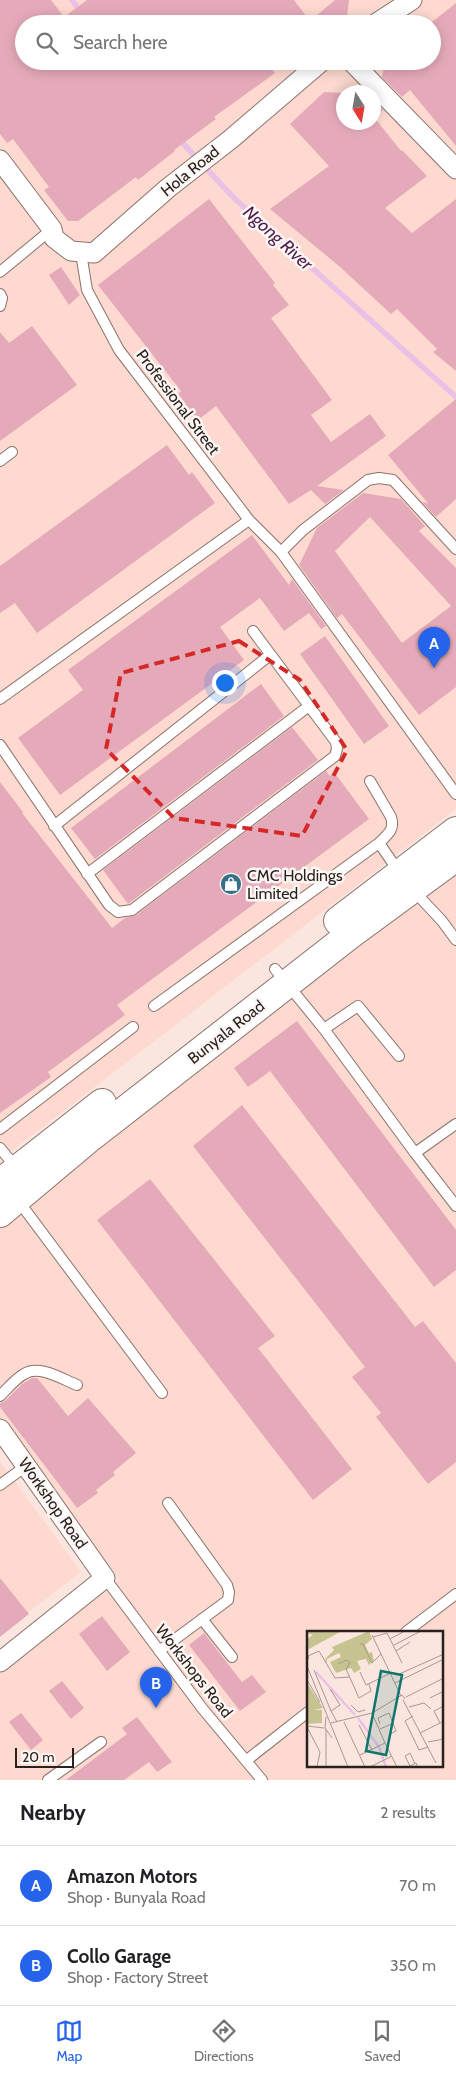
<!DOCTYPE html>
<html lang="en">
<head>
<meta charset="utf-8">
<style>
  :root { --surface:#fff; --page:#f6f6f6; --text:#202124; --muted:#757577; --line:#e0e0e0; --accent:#2563eb }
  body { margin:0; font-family:Cabin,sans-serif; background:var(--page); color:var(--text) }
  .compass { position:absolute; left:336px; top:85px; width:45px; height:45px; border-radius:50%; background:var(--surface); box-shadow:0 2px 12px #0003; rotate:169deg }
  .scale { position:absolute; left:15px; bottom:12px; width:59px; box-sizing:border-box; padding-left:5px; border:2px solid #2a211e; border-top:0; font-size:14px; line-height:18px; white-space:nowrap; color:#2a211e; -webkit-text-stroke:4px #fcf7f5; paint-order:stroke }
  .you { position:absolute; left:224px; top:682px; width:18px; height:18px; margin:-12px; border:4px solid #fff; border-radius:50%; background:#1a73e8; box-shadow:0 0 0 8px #1a73e833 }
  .badge { display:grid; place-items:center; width:32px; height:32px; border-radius:50%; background:var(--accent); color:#fff; font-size:16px; font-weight:700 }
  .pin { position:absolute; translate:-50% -41px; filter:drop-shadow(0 1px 2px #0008) }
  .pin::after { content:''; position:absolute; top:26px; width:18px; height:15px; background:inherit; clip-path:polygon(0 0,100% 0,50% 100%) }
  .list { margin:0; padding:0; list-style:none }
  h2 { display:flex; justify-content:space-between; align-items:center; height:65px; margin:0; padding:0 20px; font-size:21px }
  h2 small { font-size:16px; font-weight:400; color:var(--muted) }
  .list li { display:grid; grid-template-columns:32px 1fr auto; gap:15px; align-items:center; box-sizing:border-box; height:80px; padding:0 20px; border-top:1px solid var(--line) }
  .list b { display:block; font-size:19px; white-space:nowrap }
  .list p { margin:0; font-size:16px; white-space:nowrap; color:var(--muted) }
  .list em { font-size:16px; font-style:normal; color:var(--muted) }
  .icon { flex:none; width:28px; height:28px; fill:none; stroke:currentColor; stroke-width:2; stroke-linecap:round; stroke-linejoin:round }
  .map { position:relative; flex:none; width:456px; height:1780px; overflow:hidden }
  .search { position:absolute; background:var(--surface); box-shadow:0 2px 12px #0003; left:15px; right:15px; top:15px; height:55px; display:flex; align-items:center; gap:12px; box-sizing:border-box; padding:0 18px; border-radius:28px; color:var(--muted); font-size:19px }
  .sheet { height:225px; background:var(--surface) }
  nav { display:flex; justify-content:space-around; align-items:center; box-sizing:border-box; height:70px; border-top:1px solid var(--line); background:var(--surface); font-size:14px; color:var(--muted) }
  nav a { display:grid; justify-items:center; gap:2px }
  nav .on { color:var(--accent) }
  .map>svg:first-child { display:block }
  .built { fill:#fdd9cf; fill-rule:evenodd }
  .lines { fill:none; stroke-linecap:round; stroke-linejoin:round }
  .stream { stroke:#ebc0e7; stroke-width:5.5 }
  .building { fill:#e5aab9; fill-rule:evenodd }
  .lane-casing { stroke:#8a726b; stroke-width:12 }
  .street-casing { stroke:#8a726b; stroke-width:21 }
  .secondary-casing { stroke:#8a726b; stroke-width:30 }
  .lane { stroke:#fff; stroke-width:10 }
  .street { stroke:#fff; stroke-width:19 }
  .secondary { stroke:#fff; stroke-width:28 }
  .marked { fill:none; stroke:#d62828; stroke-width:4; stroke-dasharray:10 6; stroke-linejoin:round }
  .labels { text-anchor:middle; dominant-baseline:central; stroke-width:5; stroke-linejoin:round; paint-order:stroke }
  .street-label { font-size:16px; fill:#2a211e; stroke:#fcf7f5 }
  .poi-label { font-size:16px; fill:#2a211e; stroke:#fcf7f5; text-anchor:start }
  .water-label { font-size:18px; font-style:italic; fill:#4f1d4d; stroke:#fcf7f5 }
  .inset-river { fill:none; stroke:#ebc0e7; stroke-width:2.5 }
  .inset-road { fill:none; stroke:#a79792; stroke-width:1 }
  .view { fill:#0f766e; fill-opacity:0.15; stroke:#0f766e; stroke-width:2.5 }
  .inset-edge { fill:none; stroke:#2a211e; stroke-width:2.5 }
</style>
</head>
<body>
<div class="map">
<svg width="456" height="1780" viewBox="0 0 456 1780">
  <rect width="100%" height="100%" fill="#fbe6df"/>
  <path class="built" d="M0,0H456V809L0,1160ZM24,24H432V61H24ZM344,92H374V122H344Z
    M456,854V1780H0V1672L120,1579L0,1423V1198ZM308,1632H442V1766H308Z
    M0,1461L81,1572L0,1634Z"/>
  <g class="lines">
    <path class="stream" d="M72,0L81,12
      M178,138L234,198L456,397"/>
  </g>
  <path class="building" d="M0,0H51L64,17L87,0H294L310,21L335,0H349L347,16L335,24H24V61H265L275,73L214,117L216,119L174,150L175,151L138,180L136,177L78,221H68L44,190L49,187L13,139L7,143L0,134Z
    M456,3V146L410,90L402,97L382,77L385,61H432V22Z
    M324,92L344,93V122H374V117L376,103L383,110L374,117L401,151L402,150L427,176L385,208L412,233L456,199V371L433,352L437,349L397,309L391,314L339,266L270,209L329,166L290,124Z
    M209,199L275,283L273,285L289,305L271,318L332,400L311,415L331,442L370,414L386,436L317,486L344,490L325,504L311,490L289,504L216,406L198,420L178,394L181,391L98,285Z
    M61,267L80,295L69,305L49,275Z
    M32,326L77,385L0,441V332L9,343Z
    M456,399V499L436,517L422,502L428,503L388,455Z
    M167,445L189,475L192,472L215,503L37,633L15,603L0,613V566Z
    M363,493L401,499L425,526L419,531L456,568V687L419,715L342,614L337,618L299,565L317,528ZM370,517L451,606L402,643L335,551Z
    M252,535L289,585L292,579L326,626L321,629L309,613L284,631L260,598L220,627L244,660L60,795L18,738L83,690L68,670Z
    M325,636L389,726L364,744L300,654Z
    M261,684L284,716L95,859L71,828Z
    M292,727L318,760L128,904L103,870Z
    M326,771L330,776L334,772L369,819L117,1005L125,1015L48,1072L51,1077L0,1113V782L23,812L22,813L112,928L125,918L136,915Z
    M297,1021L456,1230V1270L434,1287L270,1071L248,1087L234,1068Z
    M242,1105L415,1327L423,1321L456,1363V1462L428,1484L376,1417L381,1413L352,1377L365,1367L193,1146Z
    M150,1179L275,1336L258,1348L352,1469L313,1500L97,1220Z
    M32,1378H37L68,1416L88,1398L136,1453L113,1472L115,1475L96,1490L98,1493L77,1508L0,1407V1403L5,1401L22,1384Z
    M0,1578L29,1614L0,1637Z
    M102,1616L130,1652L107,1671L79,1634Z
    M204,1633L242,1682L252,1675L266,1692L240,1711L189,1645Z
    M62,1681L84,1708L71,1719L49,1691Z
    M21,1713L43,1740L31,1750L9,1722Z
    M137,1717L172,1762L157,1772L149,1762L124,1780H66L127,1734L122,1728Z"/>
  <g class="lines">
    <g class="lane-casing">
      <path id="lane" d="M81,253L87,290L119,350L249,520L281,552L456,794
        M0,272L52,229
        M0,294L2,298L0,306
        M0,461L12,452
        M281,552L303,530L368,480L379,478L393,480L456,549
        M0,699L249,520
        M0,745L109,905L118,912L132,910L335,756L337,749L336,742L253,631
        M54,826L270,655
        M379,843L399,872
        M87,874L309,706
        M413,890L442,921L456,940
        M275,969L324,1029L415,1153L456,1124
        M154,1006L379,843C388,834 395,830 391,817L370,781
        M324,1029L358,1006L399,1056
        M0,1129L133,1027
        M0,1148L17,1169
        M415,1153L456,1206
        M17,1199L162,1393
        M0,1396C7,1389 15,1379 24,1374C39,1364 62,1379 77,1385
        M0,1485L26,1466
        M105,1578L202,1708L262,1780
        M202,1619L232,1657
        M406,1632L456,1594
        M159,1651L228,1600L229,1592L227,1585L168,1503
        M247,1760L308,1712
        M48,1780L101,1742"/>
    </g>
    <g class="street-casing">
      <path id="street" d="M375,24L412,0
        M351,61L456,169
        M0,160L52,229L54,238L71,251L94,253L168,188L231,139L322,61
        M0,1429L105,1578L0,1662"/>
    </g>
    <g class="secondary-casing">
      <path id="secondary" d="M338,921L456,831
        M0,1183L102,1103
        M0,1213L87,1140L351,934L456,857"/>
    </g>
    <use href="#lane" class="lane"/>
    <use href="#street" class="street"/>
    <use href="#secondary" class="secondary"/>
  </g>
  <path class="marked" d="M239,641L300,680L347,750L302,836L174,818L106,749L121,673Z"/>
  <defs>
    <g id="shop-disc" transform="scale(1.125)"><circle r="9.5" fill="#357088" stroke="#fcf7f5"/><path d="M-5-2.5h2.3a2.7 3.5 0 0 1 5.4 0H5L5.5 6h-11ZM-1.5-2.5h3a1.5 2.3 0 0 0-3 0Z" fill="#fff"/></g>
  </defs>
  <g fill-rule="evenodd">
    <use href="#shop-disc" x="231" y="884"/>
  </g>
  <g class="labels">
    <g class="street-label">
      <text transform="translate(190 171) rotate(-39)">Hola Road</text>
      <text transform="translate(178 402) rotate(53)">Professional Street</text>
      <text transform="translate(226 1032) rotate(-38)">Bunyala Road</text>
      <text transform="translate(53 1503) rotate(55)">Workshop Road</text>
      <text transform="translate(194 1671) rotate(52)">Workshops Road</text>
    </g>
    <g class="poi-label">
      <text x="247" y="875">CMC Holdings<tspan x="247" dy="18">Limited</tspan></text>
    </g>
    <g class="water-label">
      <text transform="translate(278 238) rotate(42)">Ngong River</text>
    </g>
  </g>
  <g transform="translate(307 1631)">
    <rect width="136" height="136" fill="#fbe6df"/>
    <path d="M4,0H32L33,1L0,19V8L6,4L0,2ZM62,0L65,8L58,14L62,22L65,21L67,30L62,34L59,28L50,30L54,38L47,42L44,37L29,42L23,31L34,26L32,22L20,28V32L18,28L27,19L25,16ZM0,52L16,77L7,79H15V92L0,93Z" fill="#c7c390"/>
    <path class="inset-river" d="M9,41L48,84M51,87L72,116L79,136"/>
    <path class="inset-road" d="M65,4L94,65M66,6L80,2L95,32M83,8L98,0M53,13H56L65,32L74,23M87,14L114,0M89,20L103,11M2,28L1,25L12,20L28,47L43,46M31,33L40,29L43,32L39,38L52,67L64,60L62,53M0,35L41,136M7,39L24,80M53,41L59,54L84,42M90,44L137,23M0,49L13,71M88,52L137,28M23,58L33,74L24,80L30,91M99,66L137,47M123,67L137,60M96,69L129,132M44,74L51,81L58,79M102,76L117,72L124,78M65,82L78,112M106,85L98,90L101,96L112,119L121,116M19,86L18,97L25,107M37,91L58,136M24,92L65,82L95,64L98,68M133,92L127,80L137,75M73,93L71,87L82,82L89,100L83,103M52,94L65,119M0,95L17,97M0,96L13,121L10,136M19,98V136M73,98L87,92M113,102L137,90M121,111L137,108M53,124L78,112L90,136M108,133L103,122L98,125L103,135L109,132L111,136M63,136L85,125"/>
    <path class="view" d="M74,40L95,44L79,124L59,120Z"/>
    <rect width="136" height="136" class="inset-edge"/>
  </g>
</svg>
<svg class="compass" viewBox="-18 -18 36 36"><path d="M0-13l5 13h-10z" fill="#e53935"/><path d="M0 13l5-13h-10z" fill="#757577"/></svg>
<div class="scale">20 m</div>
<div class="you"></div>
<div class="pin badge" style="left:434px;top:668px">A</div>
<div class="pin badge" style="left:156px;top:1708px">B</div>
<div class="search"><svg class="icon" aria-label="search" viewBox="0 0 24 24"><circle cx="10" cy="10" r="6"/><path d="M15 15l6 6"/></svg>Search here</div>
</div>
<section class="sheet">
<h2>Nearby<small>2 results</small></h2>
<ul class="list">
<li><span class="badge">A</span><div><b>Amazon Motors</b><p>Shop · Bunyala Road</p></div><em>70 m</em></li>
<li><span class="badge">B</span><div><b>Collo Garage</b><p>Shop · Factory Street</p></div><em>350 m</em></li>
</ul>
</section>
<nav>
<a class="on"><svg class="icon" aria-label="map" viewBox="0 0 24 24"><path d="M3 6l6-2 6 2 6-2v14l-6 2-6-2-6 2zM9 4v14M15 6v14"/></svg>Map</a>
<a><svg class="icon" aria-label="directions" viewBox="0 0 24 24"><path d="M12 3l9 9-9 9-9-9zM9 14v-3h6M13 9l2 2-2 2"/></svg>Directions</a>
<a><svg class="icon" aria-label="saved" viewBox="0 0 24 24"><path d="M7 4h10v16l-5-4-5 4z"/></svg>Saved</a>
</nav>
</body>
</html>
